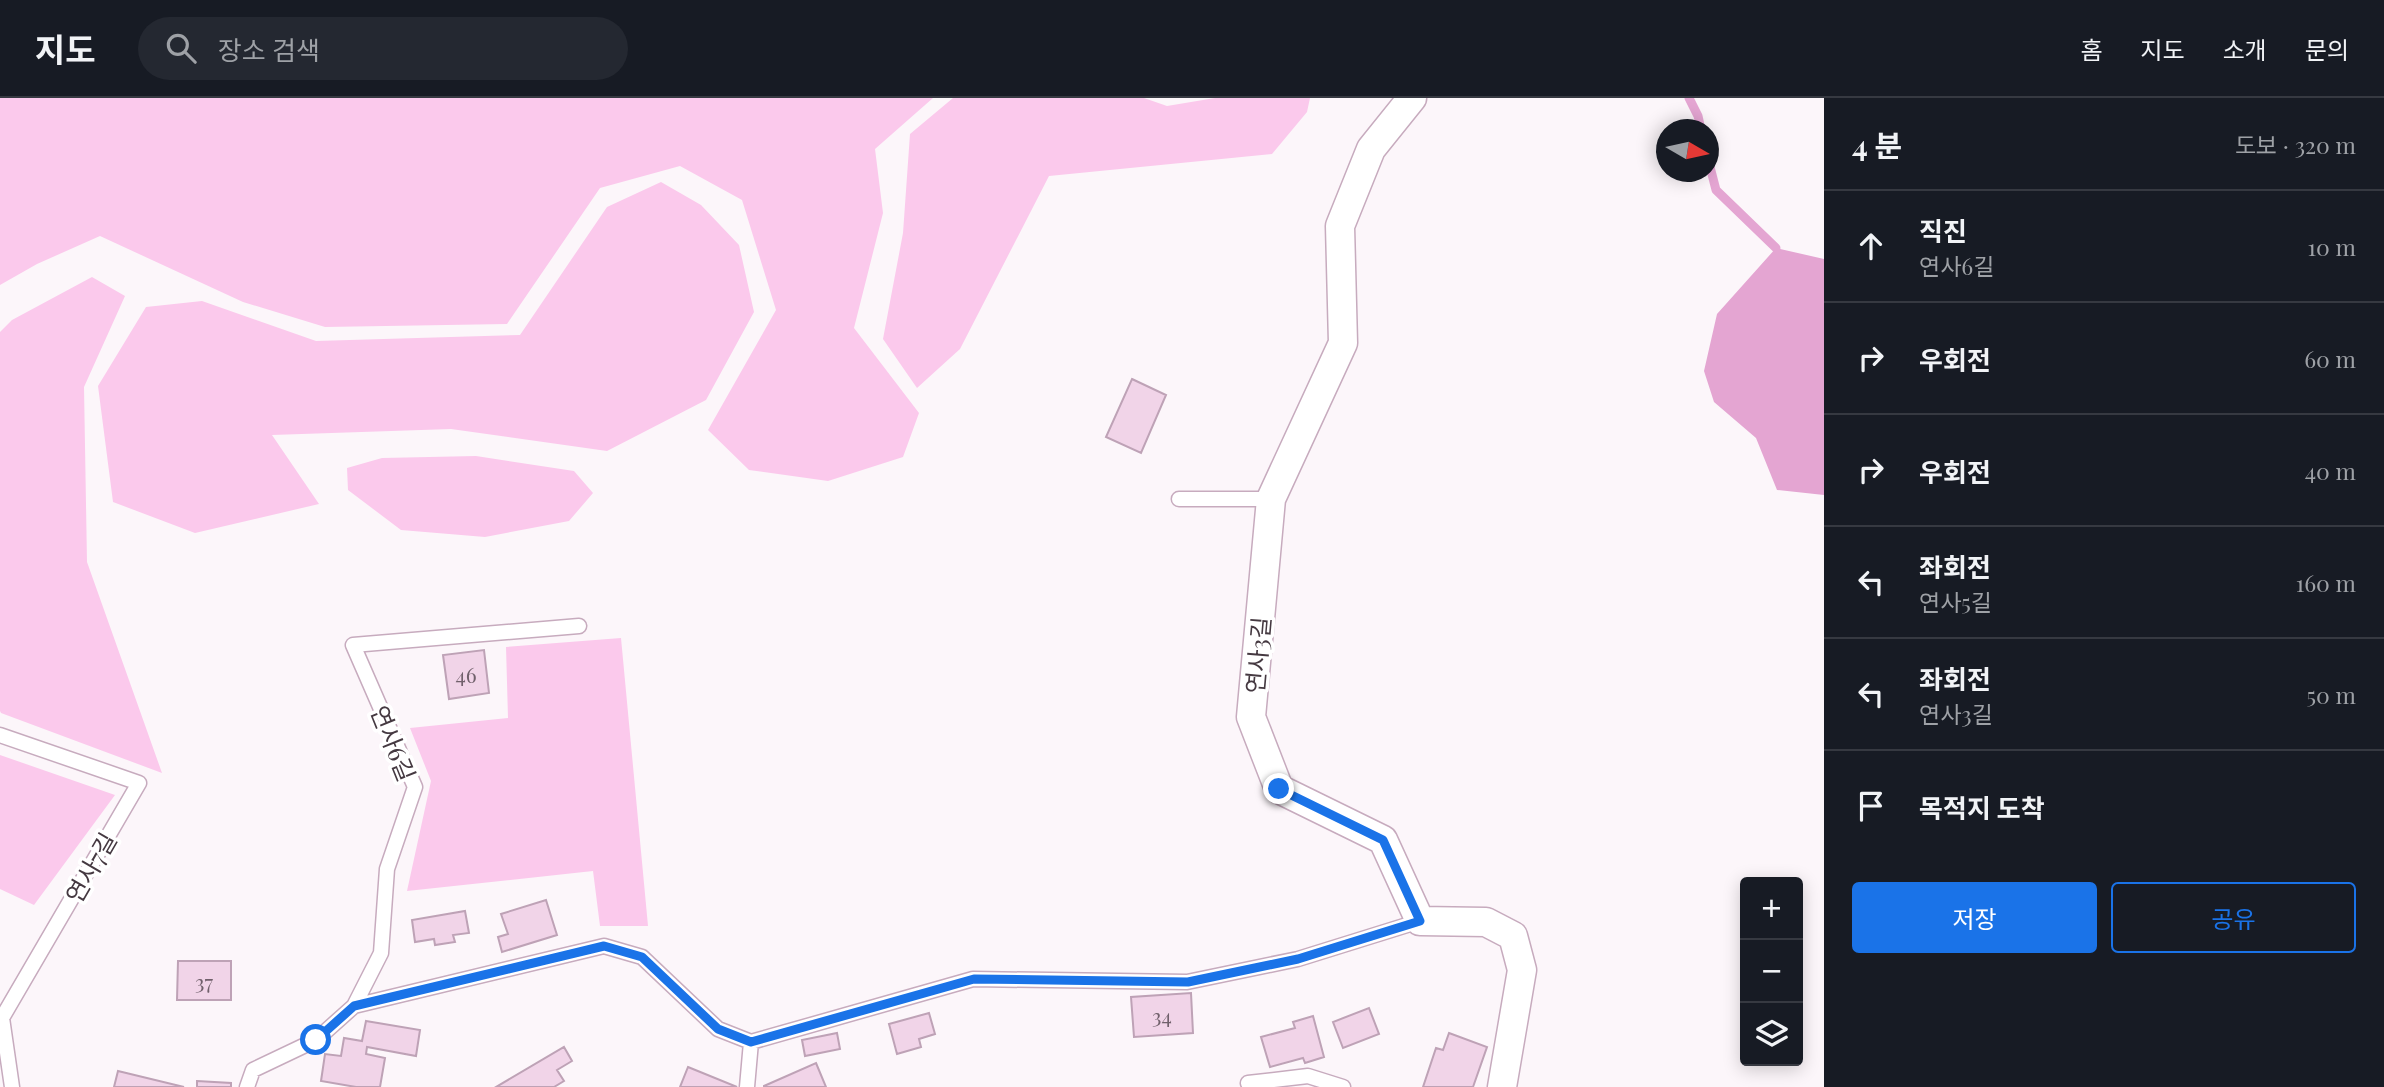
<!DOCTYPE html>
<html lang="ko">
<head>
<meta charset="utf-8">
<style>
  :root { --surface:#171b24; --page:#242831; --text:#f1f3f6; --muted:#9ea1a6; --line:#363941; --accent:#1a73e8 }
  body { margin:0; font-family:"Playfair Display","Noto Sans KR",serif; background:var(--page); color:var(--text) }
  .controls { position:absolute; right:21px; bottom:21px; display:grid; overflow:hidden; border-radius:7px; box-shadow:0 4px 18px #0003 }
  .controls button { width:63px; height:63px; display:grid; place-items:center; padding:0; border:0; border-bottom:2px solid var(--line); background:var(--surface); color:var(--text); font:35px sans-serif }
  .compass { position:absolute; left:1656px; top:21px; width:63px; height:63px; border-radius:50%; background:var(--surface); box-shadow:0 4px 18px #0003; rotate:99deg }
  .stop { position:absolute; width:21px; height:21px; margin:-16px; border:5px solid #1a73e8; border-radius:50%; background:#fff }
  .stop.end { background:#1a73e8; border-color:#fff; box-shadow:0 2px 7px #0008 }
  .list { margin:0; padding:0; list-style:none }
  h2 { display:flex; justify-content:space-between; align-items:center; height:91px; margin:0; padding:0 28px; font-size:30px }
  h2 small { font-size:23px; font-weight:400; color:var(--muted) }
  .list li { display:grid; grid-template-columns:46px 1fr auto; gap:21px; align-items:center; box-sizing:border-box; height:112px; padding:0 28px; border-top:2px solid var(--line) }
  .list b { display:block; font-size:26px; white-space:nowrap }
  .list p { margin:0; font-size:23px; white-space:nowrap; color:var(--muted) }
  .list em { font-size:23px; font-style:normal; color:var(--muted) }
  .actions { display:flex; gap:14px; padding:21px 28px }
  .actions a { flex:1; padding:16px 0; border:2px solid var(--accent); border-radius:7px; text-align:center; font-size:24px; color:var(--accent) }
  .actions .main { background:var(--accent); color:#fff }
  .icon { flex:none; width:38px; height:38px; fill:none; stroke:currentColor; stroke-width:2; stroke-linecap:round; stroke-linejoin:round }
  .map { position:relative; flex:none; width:1824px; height:989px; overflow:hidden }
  header { display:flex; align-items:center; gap:42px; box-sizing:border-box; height:98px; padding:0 35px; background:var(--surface); border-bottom:2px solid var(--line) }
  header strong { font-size:33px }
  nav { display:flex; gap:38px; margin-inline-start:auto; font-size:24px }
  .search { width:490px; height:63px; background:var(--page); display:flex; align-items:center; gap:18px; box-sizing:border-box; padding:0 24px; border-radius:38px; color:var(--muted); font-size:26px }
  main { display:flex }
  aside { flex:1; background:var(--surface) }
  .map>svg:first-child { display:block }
  .green { fill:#fbc9ec }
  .water { fill:#e4a5d2 }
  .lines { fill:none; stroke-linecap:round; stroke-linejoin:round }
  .stream { stroke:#e4a5d2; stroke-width:9 }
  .building { fill:#f1d4e8; stroke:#bea2b6; stroke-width:2 }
  .service-casing { stroke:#c7abbe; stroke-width:17 }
  .minor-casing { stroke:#c7abbe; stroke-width:31 }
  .service { stroke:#fff; stroke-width:14 }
  .minor { stroke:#fff; stroke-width:28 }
  .route { stroke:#1a73e8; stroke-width:9 }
  .labels { text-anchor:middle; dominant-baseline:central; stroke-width:7; stroke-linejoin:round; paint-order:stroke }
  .number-label { font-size:21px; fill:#70606b }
  .street-label { font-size:24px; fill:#453941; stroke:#fff }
</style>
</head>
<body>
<header>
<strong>지도</strong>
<div class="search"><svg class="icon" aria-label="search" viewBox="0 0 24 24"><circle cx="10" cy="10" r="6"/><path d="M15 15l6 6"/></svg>장소 검색</div>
<nav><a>홈</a><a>지도</a><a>소개</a><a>문의</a></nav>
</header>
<main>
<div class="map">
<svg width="1824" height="989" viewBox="0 0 1824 989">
  <rect width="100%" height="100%" fill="#fcf6fa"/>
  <path class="green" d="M0,0H933L875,51L883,115L854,230L919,315L903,359L828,383L749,372L708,332L776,212L742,102L680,68L600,90L507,226L325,229L243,204L100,138L37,166L0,187Z
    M953,0H1144L1167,8L1215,0H1310L1307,14L1272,56L1049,78L960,251L917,290L883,241L903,135L910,36Z
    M661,84L701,107L739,147L754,214L706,302L607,353L451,331L272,337L319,406L195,435L113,404L98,288L146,209L202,203L316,243L520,237L607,109Z
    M92,179L125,198L84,289L87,464L162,675L1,615L0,613V234L12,222Z
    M476,358L574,373L593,395L569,423L485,439L401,432L348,392L347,370L382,360Z
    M621,540L648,828H600L593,773L407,793L431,683L410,630L508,620L506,549Z
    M0,657L115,697L34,807L0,791Z"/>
  <path class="water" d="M1776,150L1824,161V397L1777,392L1756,340L1714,304L1704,273L1717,216Z"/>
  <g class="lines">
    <path class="stream" d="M1689,0L1698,18L1701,32
      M1708,61L1716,92L1776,150"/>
  </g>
  <path class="building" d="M1132,281L1166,297L1141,355L1106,339Z
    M484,552L489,595L449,601L443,557Z
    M546,802L557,837L502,854L498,839L508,836L501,816Z
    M465,813L469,835L453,837L455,844L435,847L434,841L415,844L412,822Z
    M178,863H231V902H177Z
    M1191,895L1193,935L1134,939L1131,899Z
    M1369,910L1379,936L1343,950L1333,924Z
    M929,915L935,936L919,941L921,949L897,956L889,926Z
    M1313,918L1324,959L1305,965L1303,960L1270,969L1261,939L1295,930L1293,924Z
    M366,923L420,932L416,958L367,949L366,956L385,960L380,989H356L321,983L325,956L341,958L344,940L362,943Z
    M837,935L840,951L805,958L802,942Z
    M1449,935L1487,949L1473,989H1423L1436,950L1443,952Z
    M564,949L572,963L557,972L564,983L554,989H496Z
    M816,965L826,989H764V988Z
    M688,969L737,989H680Z
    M118,973L184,989H114Z
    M197,983L231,985V989H197Z"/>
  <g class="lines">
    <g class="service-casing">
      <path id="service" d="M1179,401H1271
        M0,637L139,685L2,920L12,989
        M354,908L604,848L642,859L718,931L751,944
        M1248,985L1308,978L1343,989
        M247,989L253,972L316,942L354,908L381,855L387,771L415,689L353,547L579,528
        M747,989L751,944L973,881L1187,884L1298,861L1420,823"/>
    </g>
    <g class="minor-casing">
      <path id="minor" d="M1412,0L1371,51L1340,128L1343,245L1271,401L1251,619L1279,691L1383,742L1420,823L1486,824L1513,838L1522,872L1502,989"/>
    </g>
    <use href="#service" class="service"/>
    <use href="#minor" class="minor"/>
  </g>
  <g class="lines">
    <path class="route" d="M316,942L354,908L604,848L642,859L718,931L751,944L974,881L1188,884L1298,861L1420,823L1383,742L1279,691"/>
  </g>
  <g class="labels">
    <g class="number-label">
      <text x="466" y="576">46</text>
      <text x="204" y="883">37</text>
      <text x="1162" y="917">34</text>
    </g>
    <g class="street-label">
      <text transform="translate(1257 557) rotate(-85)">연사3길</text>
      <text transform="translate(394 645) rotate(68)">연사6길</text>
      <text transform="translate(90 769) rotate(-60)">연사7길</text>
    </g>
  </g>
</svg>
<div class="controls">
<button>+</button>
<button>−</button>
<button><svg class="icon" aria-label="layers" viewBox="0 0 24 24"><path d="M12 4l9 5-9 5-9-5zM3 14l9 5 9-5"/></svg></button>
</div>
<svg class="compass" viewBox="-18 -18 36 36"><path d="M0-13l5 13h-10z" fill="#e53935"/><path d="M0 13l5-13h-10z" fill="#9ea1a6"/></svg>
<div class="stop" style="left:316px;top:942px"></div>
<div class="stop end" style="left:1279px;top:691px"></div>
</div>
<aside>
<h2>4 분<small>도보 · 320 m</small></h2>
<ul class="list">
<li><svg class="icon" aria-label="ahead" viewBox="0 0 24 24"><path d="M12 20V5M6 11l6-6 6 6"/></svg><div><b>직진</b><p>연사6길</p></div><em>10 m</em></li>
<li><svg class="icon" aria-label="right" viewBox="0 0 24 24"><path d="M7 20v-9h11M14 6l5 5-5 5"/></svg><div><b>우회전</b></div><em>60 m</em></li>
<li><svg class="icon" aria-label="right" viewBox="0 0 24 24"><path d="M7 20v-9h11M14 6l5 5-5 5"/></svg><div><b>우회전</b></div><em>40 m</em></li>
<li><svg class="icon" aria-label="left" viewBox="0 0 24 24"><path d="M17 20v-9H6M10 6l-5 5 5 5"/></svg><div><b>좌회전</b><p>연사5길</p></div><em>160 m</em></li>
<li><svg class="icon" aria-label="left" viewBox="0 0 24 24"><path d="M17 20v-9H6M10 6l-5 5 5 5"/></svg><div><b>좌회전</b><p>연사3길</p></div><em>50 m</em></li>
<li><svg class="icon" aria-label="arrive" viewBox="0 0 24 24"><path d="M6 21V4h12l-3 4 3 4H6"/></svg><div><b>목적지 도착</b></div></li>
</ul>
<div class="actions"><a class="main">저장</a><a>공유</a></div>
</aside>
</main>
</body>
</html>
